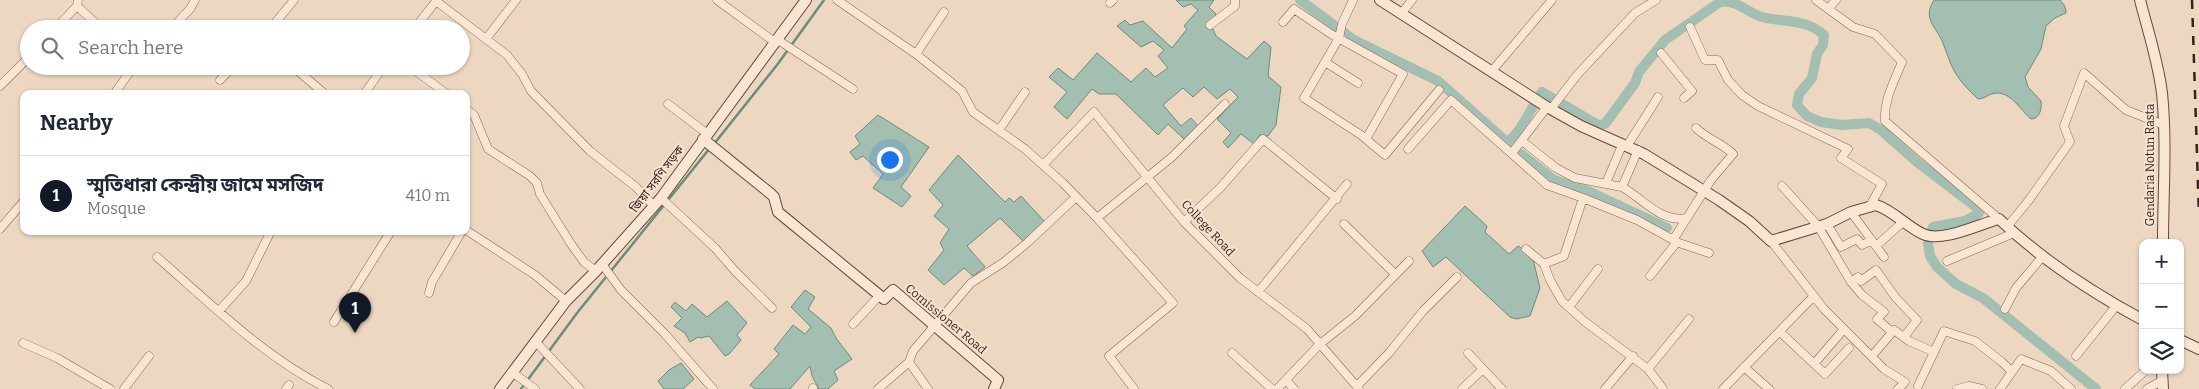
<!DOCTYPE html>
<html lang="en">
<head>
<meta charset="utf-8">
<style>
  :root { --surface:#fff; --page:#f6f6f7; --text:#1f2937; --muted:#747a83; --line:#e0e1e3; --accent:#111827 }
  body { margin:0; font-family:Bitter,"Noto Sans Bengali",serif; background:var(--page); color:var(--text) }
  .controls { position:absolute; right:15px; bottom:15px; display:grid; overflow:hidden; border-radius:10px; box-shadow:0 1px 4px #0004 }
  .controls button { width:45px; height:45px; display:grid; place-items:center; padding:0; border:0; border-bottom:1px solid var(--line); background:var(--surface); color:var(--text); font:25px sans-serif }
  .you { position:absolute; left:889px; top:159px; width:18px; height:18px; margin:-12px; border:4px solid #fff; border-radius:50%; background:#1a73e8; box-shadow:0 0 0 8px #1a73e833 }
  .badge { display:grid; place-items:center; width:32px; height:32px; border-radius:50%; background:var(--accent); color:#fff; font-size:16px; font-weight:700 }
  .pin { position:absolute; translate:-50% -41px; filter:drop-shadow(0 1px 2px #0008) }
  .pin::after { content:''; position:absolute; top:26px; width:18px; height:15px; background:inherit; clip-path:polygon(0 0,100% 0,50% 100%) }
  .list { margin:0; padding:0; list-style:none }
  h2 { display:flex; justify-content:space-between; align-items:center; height:65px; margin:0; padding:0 20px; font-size:21px }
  h2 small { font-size:16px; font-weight:400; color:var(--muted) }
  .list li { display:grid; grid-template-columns:32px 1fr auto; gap:15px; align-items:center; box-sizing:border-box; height:80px; padding:0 20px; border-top:1px solid var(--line) }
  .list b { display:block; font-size:19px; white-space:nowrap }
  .list p { margin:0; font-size:16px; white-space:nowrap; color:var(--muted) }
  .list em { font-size:16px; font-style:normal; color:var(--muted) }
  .icon { flex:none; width:28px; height:28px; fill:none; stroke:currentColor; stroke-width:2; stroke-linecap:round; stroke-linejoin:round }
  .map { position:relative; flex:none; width:2199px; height:389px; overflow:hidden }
  .search { position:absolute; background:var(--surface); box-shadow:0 1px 4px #0004; left:20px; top:20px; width:450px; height:55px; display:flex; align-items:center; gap:12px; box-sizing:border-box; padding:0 18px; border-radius:28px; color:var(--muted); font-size:19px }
  .panel { position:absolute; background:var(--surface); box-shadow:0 1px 4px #0004; left:20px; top:90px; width:450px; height:145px; border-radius:10px }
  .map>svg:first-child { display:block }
  .water { fill:#a3bfb1; stroke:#6a8d7d }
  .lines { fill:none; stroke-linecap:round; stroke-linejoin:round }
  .stream { stroke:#6a8d7d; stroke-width:2.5 }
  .canal { stroke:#a3bfb1; stroke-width:10 }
  .street-casing { stroke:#866858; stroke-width:9 }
  .secondary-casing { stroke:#67493c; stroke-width:12 }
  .street { stroke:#f8e6d3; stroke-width:8 }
  .secondary { stroke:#f8e6d3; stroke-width:10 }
  .rail { stroke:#35241d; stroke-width:2.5; stroke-dasharray:9 9; stroke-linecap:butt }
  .labels { text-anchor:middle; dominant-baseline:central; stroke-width:4; stroke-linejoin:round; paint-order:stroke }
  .street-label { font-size:12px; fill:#35241d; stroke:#f5e3cf }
</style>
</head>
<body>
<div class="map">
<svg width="2199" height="389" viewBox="0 0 2199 389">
  <rect width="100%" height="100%" fill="#edd7c0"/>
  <path class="water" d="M1176,0H1214L1209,7L1216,14L1212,27L1216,36L1247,59L1264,41L1271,47L1268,76L1281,87L1276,125L1268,136L1260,135L1254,144L1241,134L1228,148L1223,142L1231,133L1217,119L1238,97L1230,89L1217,99L1204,87L1193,97L1183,88L1163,105L1181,126L1191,118L1198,126L1184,139L1168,124L1158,135L1116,94H1099L1092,89L1067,119L1054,107L1067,92L1049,77L1058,68L1073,80L1097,53L1131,82L1146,68L1155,77L1168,68L1158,56L1164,50L1153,41L1141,47L1117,26L1125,20L1130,25L1143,21L1172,48L1187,29L1184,26L1198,10L1191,4L1183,7Z
    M1934,0H2060C2064,4 2066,7 2066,13L2055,18L2046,26L2041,49L2025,77L2028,87L2041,101C2042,108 2040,119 2031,119C2021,111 2012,93 1997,93C1989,93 1985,99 1978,99C1955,77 1953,71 1943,43C1936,26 1922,19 1934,0Z
    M878,115L929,147L901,187L911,196L902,207L873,188L883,174L863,156L856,160L850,152L860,144L855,136Z
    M958,155L1005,202L1009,198L1014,202L1021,196L1045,222L1023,241L1000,218L967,246L985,267L973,276L964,268L944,285L928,270L944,250L940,243L949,229L934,216L943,205L929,190Z
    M1465,206L1487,226L1485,232L1509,254L1518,246L1532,255L1540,288L1530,316L1516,319L1510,317L1446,257L1433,267L1422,251Z
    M805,290L815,297L808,309L831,328L836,338L852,359L834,371L838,380L828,389H819L812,376L810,366L790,389H755L750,385L779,354L774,349L793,325L805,334L811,327L791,307Z
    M727,301L747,323L737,335L741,340L729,354L725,356L709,336L701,338L698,337L690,342L685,333L674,326L682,318L671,307L675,302L686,311L692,304L707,317Z
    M681,363L694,379L683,389H664L658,381L669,370Z"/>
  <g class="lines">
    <path class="stream" d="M714,144L777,65L824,0
      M521,389L577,313L710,148"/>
    <path class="canal" d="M1300,0L1354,40L1438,81L1509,144
      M1507,142C1522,132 1531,107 1542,92L1598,125L1605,124L1635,83L1639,72L1665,40L1720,2C1739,0 1745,12 1762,17C1784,23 1805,18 1824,35L1823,45L1817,54L1812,78L1799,94L1797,105L1807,116L1821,122L1842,125L1869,123L1881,130L1917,162L1980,210L1979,213L1965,221L1933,227L1928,244L1930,256L1937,267L1956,284L1983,298L2096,389
      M1521,154L1554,180L1588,191L1667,228"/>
    <g class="street-casing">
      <path id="street" d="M717,0L776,43
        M837,0L916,54L962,91L973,112L1025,149L1063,183L1097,218L1173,303L1109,356L1134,389
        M1353,0L1342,24L1339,38L1304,98L1361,135L1385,155L1439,90
        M1816,0L1853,27L1875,34L1902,62C1894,82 1884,99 1885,121L1999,219
        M436,1L507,55L522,74L531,91L590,151L636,187L654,206
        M1110,3L1113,0
        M77,6L102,29
        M1828,9L1836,0
        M1401,14L1412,0
        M1283,22L1294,9L1331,34L1403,74L1366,139
        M1210,25L1235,6V0
        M1690,27L1705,60H1718L1728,80L1742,95L1758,106L1848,149L1841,158L1882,184L1870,206
        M55,29L77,6L78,0
        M171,29L190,9L195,0
        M270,29L294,0
        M414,29L437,0
        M486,39L516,0
        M778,40L853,89
        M1661,53L1692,91L1684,98
        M916,54L944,12
        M1325,62L1358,83
        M292,66L325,94
        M409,66L447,94
        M1491,72L1552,0
        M220,80L234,66
        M0,86L29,57
        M114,94L134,66
        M364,94L384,66
        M668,104L705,132V138
        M466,109L474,115L488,149L530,176L537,183L540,194L571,244L584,262L596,271
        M1551,109L1577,75L1635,13L1656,0
        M999,130L1025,92
        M1522,141L1556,168L1575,178L1622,187L1638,150
        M1627,146L1658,97
        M1408,149L1451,100L1547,185L1583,198
        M1512,153L1547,107
        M1043,165L1094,112L1184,222L1240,278L1307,329L1359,389
        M1606,183L1620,150
        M1782,186L1818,226L1851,282L1862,295L1884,312L1877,319L1892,332
        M1622,187C1642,198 1661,223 1686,218
        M661,198L715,248L735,271L772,308
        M1851,212L1884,257
        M1097,218L1172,157L1225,104
        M1184,222L1221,187L1263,139L1337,199
        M1344,224L1395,274
        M1827,224L1841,247L1857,239L1862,245L1872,240
        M2007,227L2029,200L2070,142L2064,126L2084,73L2126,110L2164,125
        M0,229L24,201
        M466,230L535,275L566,301
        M1673,240L1711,180L1733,154C1722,143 1707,139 1696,128
        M1771,241L1824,309L1884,369L1905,382L1898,389
        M1876,246L1904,221
        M1526,249L1544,264L1550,280L1562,301L1584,321L1648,369L1663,389
        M157,257C211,304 264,357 328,389
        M1947,261L2014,233
        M602,264L621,290L665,334L713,389
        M1544,264L1564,256L1583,198L1637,220L1679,243L1709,253
        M1650,276L1677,242
        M1851,282L1858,277L1861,281L1876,270L1896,298L1917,320L1904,337
        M1258,292L1347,184
        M429,293L432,282L462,231
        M1569,307L1598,269
        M2005,309L2016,288L2043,256
        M219,311L246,281L271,231
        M334,322L391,231
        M853,324L880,295
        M1780,332L1825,374L1849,348
        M535,341L580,389
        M23,343L57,358L110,389
        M1232,353L1272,389
        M1468,353L1502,389
        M1872,356L1894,330L1909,341L1934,352
        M2076,356L2116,306
        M1814,364L1844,329
        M1744,367L1769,389
        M1648,369L1689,319
        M512,372L535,389
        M1286,380L1294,389
        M1357,386L1389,353L1423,311L1457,277
        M1918,386L1944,331L1975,341L2002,362L2012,372
        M813,388V389
        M124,389L149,356
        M286,389L289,385
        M878,389L909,362
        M928,389L909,362L913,351L971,283L1004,262L1027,243L1076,197
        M1277,389L1320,344L1355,316L1409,261
        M1462,389L1483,369
        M1605,389L1633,356
        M1723,389L1813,297
        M1957,389L1969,386L1982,389
        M2000,389L2021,359L2051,371L2071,389
        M2125,389L2146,370
        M2147,389L2163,380"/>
    </g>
    <g class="secondary-casing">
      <path id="secondary" d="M1380,0L1547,107L1581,126L1644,154L1719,200L1749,221L1771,241L1827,224L1851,212L1876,205C1894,211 1906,226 1923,234C1942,243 1979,224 1999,219C2042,260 2091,292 2143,320
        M2140,0C2148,31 2158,61 2162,93C2167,143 2163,193 2163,243
        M703,139L771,194L774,197L778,212L884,299L893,290L998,380L994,389
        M2180,340L2199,349
        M2162,370L2163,389
        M500,389L566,301L596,271L661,198L806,0"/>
    </g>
    <use href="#street" class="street"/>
    <use href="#secondary" class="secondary"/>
    <path class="rail" d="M2192,0L2199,216"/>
  </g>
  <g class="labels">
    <g class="street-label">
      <text transform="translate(2150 165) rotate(-90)">Gendaria Notun Rasta</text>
      <text transform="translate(657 179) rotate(-53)">জিয়া সরণি সড়ক</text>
      <text transform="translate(1208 228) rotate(47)">College Road</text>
      <text transform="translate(946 319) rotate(40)">Comissioner Road</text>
    </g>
  </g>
</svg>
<div class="controls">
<button>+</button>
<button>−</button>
<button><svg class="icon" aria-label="layers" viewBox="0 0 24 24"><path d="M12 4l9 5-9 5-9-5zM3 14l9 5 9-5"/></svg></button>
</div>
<div class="you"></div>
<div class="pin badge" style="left:355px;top:333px">1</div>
<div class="search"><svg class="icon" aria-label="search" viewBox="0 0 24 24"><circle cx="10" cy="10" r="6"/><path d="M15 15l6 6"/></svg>Search here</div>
<section class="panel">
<h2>Nearby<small></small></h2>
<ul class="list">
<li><span class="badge">1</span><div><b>স্মৃতিধারা কেন্দ্রীয় জামে মসজিদ</b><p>Mosque</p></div><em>410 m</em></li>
</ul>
</section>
</div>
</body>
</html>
